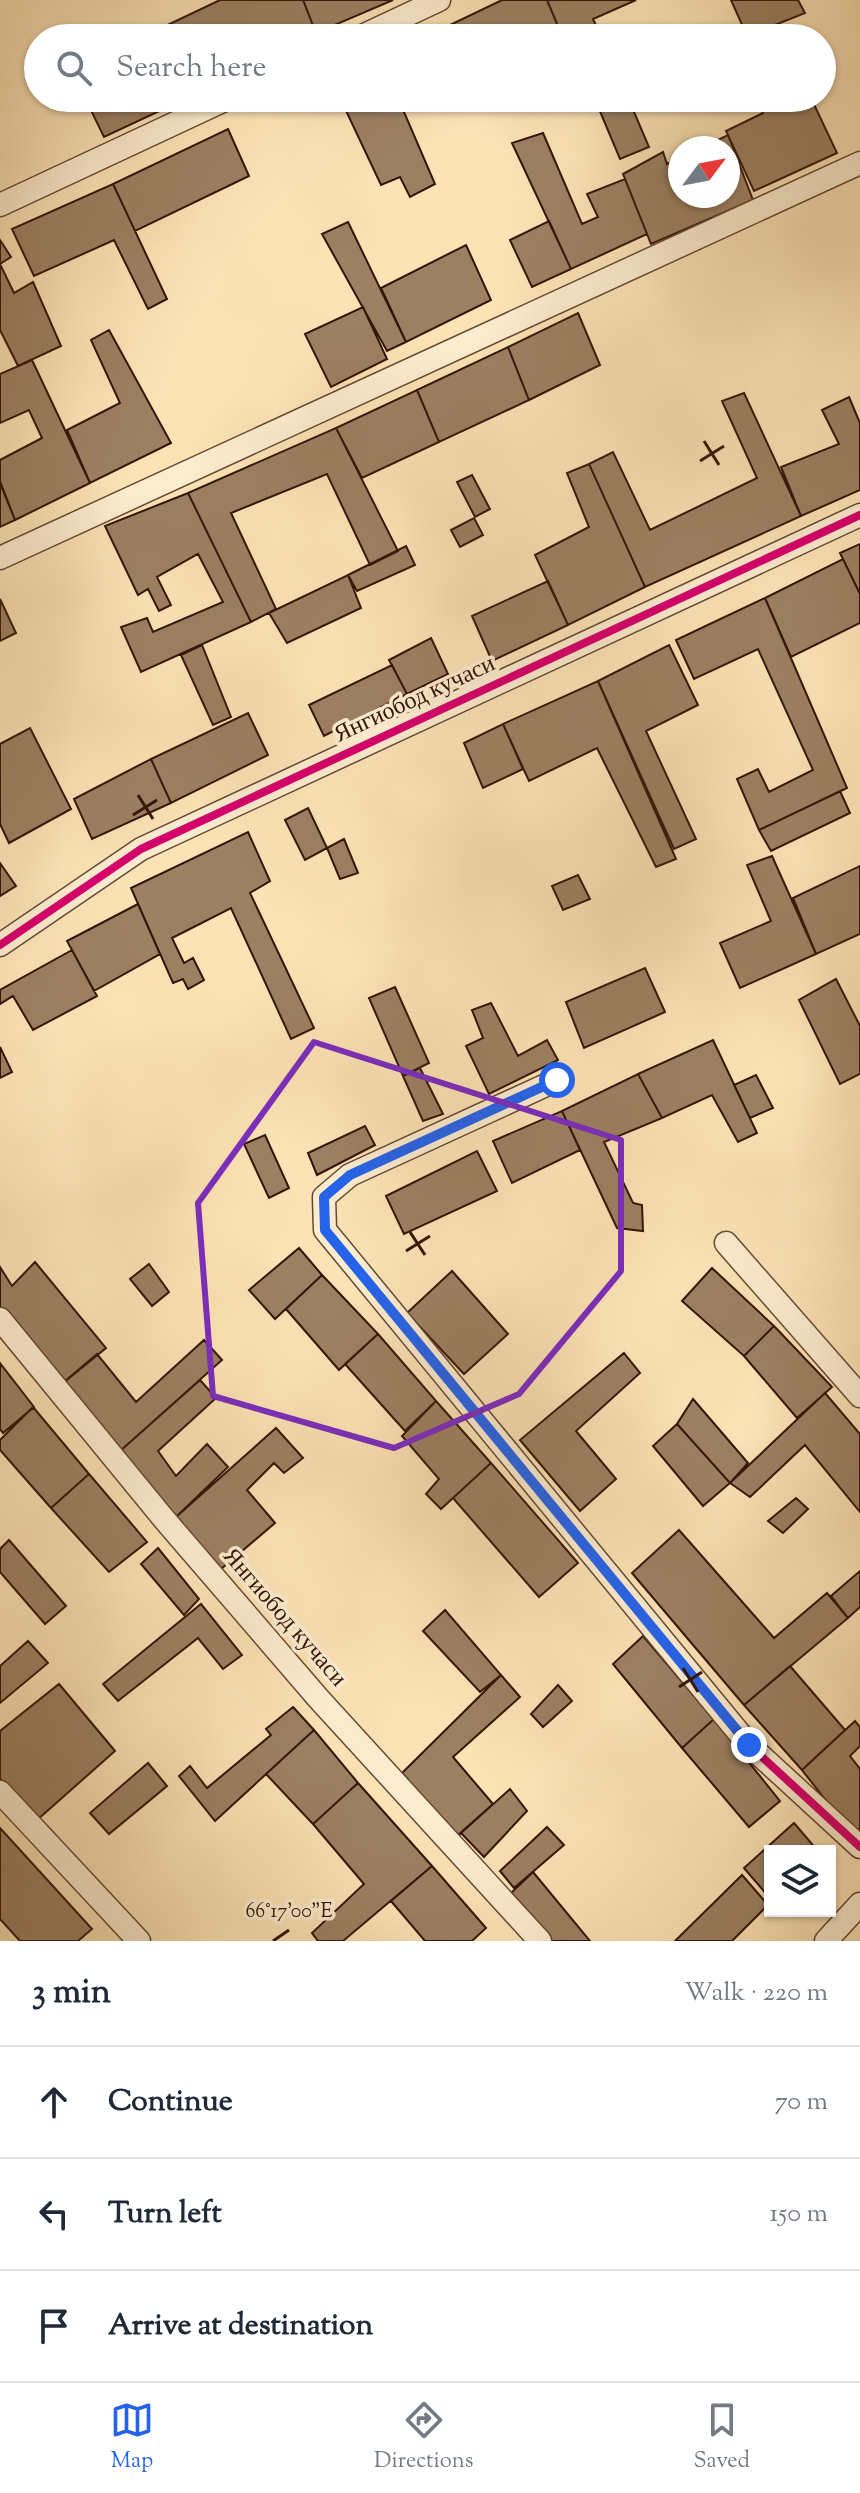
<!DOCTYPE html>
<html lang="en">
<head>
<meta charset="utf-8">
<style>
  :root { --surface:#fff; --page:#f6f6f7; --text:#1f2937; --muted:#747a83; --line:#e0e1e3; --accent:#2563eb }
  body { margin:0; font-family:"Sorts Mill Goudy",serif; background:var(--page); color:var(--text) }
  .controls { position:absolute; right:24px; bottom:24px; display:grid; overflow:hidden; border-radius:0px; box-shadow:0 2px 6px #0004 }
  .controls button { width:72px; height:72px; display:grid; place-items:center; padding:0; border:0; border-bottom:2px solid var(--line); background:var(--surface); color:var(--text); font:40px sans-serif }
  .compass { position:absolute; left:668px; top:136px; width:72px; height:72px; border-radius:50%; background:var(--surface); box-shadow:0 2px 6px #0004; rotate:58deg }
  .stop { position:absolute; width:24px; height:24px; margin:-18px; border:6px solid #2563eb; border-radius:50%; background:#fff }
  .stop.end { background:#2563eb; border-color:#fff; box-shadow:0 2px 8px #0008 }
  .list { margin:0; padding:0; list-style:none }
  h2 { display:flex; justify-content:space-between; align-items:center; height:104px; margin:0; padding:0 32px; font-size:34px }
  h2 small { font-size:26px; font-weight:400; color:var(--muted) }
  .list li { display:grid; grid-template-columns:52px 1fr auto; gap:24px; align-items:center; box-sizing:border-box; height:112px; padding:0 32px; border-top:2px solid var(--line) }
  .list b { display:block; font-size:30px; white-space:nowrap }
  .list em { font-size:26px; font-style:normal; color:var(--muted) }
  .icon { flex:none; width:44px; height:44px; fill:none; stroke:currentColor; stroke-width:2; stroke-linecap:round; stroke-linejoin:round }
  .map { position:relative; flex:none; width:860px; height:1941px; overflow:hidden }
  .search { position:absolute; background:var(--surface); box-shadow:0 2px 6px #0004; left:24px; right:24px; top:24px; height:88px; display:flex; align-items:center; gap:20px; box-sizing:border-box; padding:0 28px; border-radius:44px; color:var(--muted); font-size:30px }
  .sheet { height:440px; background:var(--surface) }
  nav { display:flex; justify-content:space-around; align-items:center; box-sizing:border-box; height:112px; border-top:2px solid var(--line); background:var(--surface); font-size:22px; color:var(--muted) }
  nav a { display:grid; justify-items:center; gap:4px }
  nav .on { color:var(--accent) }
  .map>svg:first-child { display:block }
  .building { fill:#9c8062; stroke:#341406; stroke-width:2 }
  .lines { fill:none; stroke-linecap:round; stroke-linejoin:round }
  .minor-casing { stroke:#664832; stroke-width:25 }
  .minor { stroke:#fdedd0; stroke-width:22 }
  .cycleway-casing { stroke:#fdedd0; stroke-width:13 }
  .cycleway { stroke:#d6006c; stroke-width:8 }
  .route { stroke:#2563eb; stroke-width:10 }
  .marked { fill:none; stroke:#7b2cbf; stroke-width:6; stroke-linejoin:round }
  .ticks { fill:none; stroke:#341406; stroke-width:3 }
  .labels { text-anchor:middle; dominant-baseline:central; stroke-width:7; stroke-linejoin:round; paint-order:stroke }
  .street-label { font-size:24px; fill:#341406; stroke:#fdedd0 }
  .ticks-label { font-size:20px; text-anchor:middle; fill:#341406; stroke:#fdedd0; stroke-width:7; stroke-linejoin:round; paint-order:stroke }
</style>
</head>
<body>
<div class="map">
<svg width="860" height="1941" viewBox="0 0 860 1941">
  <rect width="100%" height="100%" fill="#fce3b6"/>
  <filter id="stains"><feTurbulence type="fractalNoise" baseFrequency=".0025" numOctaves="4"/><feColorMatrix values="0 0 0 0 .2 0 0 0 0 .09 0 0 0 0 .02 0 0 0 .5 -.17"/></filter>
  <radialGradient id="worn" r=".72"><stop offset=".6" stop-color="#630" stop-opacity="0"/><stop offset="1" stop-color="#630" stop-opacity=".3"/></radialGradient>
  <path class="building" d="M220,0H303L316,33L307,38H162L159,29Z
    M303,0H393L316,33Z
    M502,0H547L563,38H423Z
    M547,0H636L593,19L602,38H563Z
    M731,0H798L805,13L747,36Z
    M85,98H187L104,137Z
    M340,98H398L435,184L410,197L400,177L381,185Z
    M628,98L649,147L620,159L599,109Z
    M756,98H811L837,153L754,191L726,131L763,113Z
    M228,129L249,176L135,231L113,184Z
    M543,133L582,224L598,217L587,194L625,179L647,234L571,269L512,143Z
    M728,135L753,200L651,244L623,174L663,152L667,164L680,158V196H728V148H701Z
    M113,184L167,299L148,309L114,240L34,276L12,229Z
    M549,221L571,269L532,287L510,240Z
    M348,222L406,342L387,351L322,234Z
    M0,240L11,257L0,264L14,293L33,282L61,346L18,366L0,330Z
    M466,245L491,300L406,342L381,288Z
    M363,307L387,359L331,387L305,334Z
    M578,313L600,365L529,400L508,347Z
    M109,330L171,443L90,483L67,430L120,403L91,340Z
    M508,347L529,400L439,442L417,390Z
    M32,360L90,483L15,520L0,481V460L42,438L29,410L0,423V374Z
    M417,390L439,442L362,478L336,428Z
    M744,393L801,516L645,587L589,464L613,452L650,530L757,478L722,401Z
    M849,397L860,423V490L801,516L781,467L839,444L822,410Z
    M336,428L398,551L370,565L327,474L231,513L276,609L251,622L188,493Z
    M589,464L645,587L568,625L535,555L589,527L567,473Z
    M472,475L490,509L475,517L457,482Z
    M0,483L15,520L0,527Z
    M188,493L251,622L141,672L121,627L147,618L153,632L223,602L198,554L157,577L171,605L159,611L148,589L138,595L105,526Z
    M474,518L483,535L460,547L451,530Z
    M860,544V594L840,553Z
    M406,546L415,565L357,591L348,575Z
    M843,559L860,594V623L791,657L765,598Z
    M348,575L361,608L287,643L269,613Z
    M548,581L568,625L492,661L472,616Z
    M765,598L847,788L759,830L737,779L758,769L769,792L813,770L758,649L694,679L676,640Z
    M0,599L16,633L0,641Z
    M431,638L448,674L407,694L389,660Z
    M202,645L231,717L213,725L181,655Z
    M669,645L698,705L646,731L696,839L674,849L598,681Z
    M392,665L407,694L324,736L309,705Z
    M598,681L676,859L656,867L597,748L529,781L503,724Z
    M248,713L268,755L171,803L151,759Z
    M503,724L523,769L483,788L464,743Z
    M30,728L71,809L9,843L0,824V744Z
    M151,759L171,803L92,839L74,799Z
    M840,791L850,813L771,851L759,830Z
    M308,808L327,848L305,860L285,820Z
    M248,832L270,881L250,893L314,1028L291,1039L231,908L172,938L184,963L193,958L204,980L188,989L183,979L173,983L131,888Z
    M344,839L358,873L340,879L327,848Z
    M772,856L816,954L740,988L720,943L771,921L747,865Z
    M0,863L16,886L0,896Z
    M860,866V934L816,954L793,898Z
    M578,875L590,899L563,910L552,886Z
    M138,904L160,954L94,991L67,941Z
    M72,950L97,996L33,1030L13,996L0,1004V990Z
    M645,968L665,1012L584,1048L566,1002Z
    M836,979L860,1026V1074L840,1084L799,1000Z
    M395,987L429,1063L403,1076L369,998Z
    M491,1003L518,1056L547,1040L558,1060L489,1094L466,1046L483,1038L472,1010Z
    M713,1040L757,1133L738,1142L712,1095L662,1118L638,1074Z
    M0,1047L12,1072L0,1078Z
    M420,1068L443,1114L423,1121L403,1076Z
    M638,1074L662,1118L604,1142L633,1203L642,1205L643,1231L617,1228L562,1111Z
    M756,1075L773,1108L750,1118L734,1085Z
    M562,1111L580,1150L512,1183L493,1141Z
    M365,1126L375,1145L317,1175L308,1153Z
    M265,1135L289,1188L269,1198L244,1144Z
    M477,1151L497,1191L404,1234L386,1196Z
    M299,1248L322,1275L275,1319L249,1290Z
    M35,1262L106,1348L63,1383L0,1307V1267L12,1286Z
    M149,1264L169,1292L152,1306L130,1279Z
    M712,1268L774,1326L744,1356L682,1301Z
    M452,1271L508,1334L464,1374L407,1313Z
    M322,1275L378,1334L339,1370L286,1309Z
    M774,1326L832,1387L797,1418L744,1356Z
    M378,1334L436,1401L405,1431L345,1364Z
    M204,1340L222,1360L119,1452L63,1383L97,1354L136,1402Z
    M624,1353L640,1373L576,1431L616,1479L580,1511L520,1440Z
    M0,1363L34,1407L3,1433L0,1429Z
    M200,1380L216,1398L158,1451L176,1476L207,1444L228,1467L176,1517L119,1452Z
    M825,1393L860,1434V1512L805,1445L750,1497L730,1483Z
    M693,1399L748,1463L730,1483L677,1424Z
    M436,1401L491,1463L441,1509L426,1494L439,1479L402,1436Z
    M33,1407L89,1474L51,1508L0,1450V1440Z
    M677,1424L730,1483L703,1506L653,1446Z
    M276,1428L303,1458L284,1473L274,1463L247,1490L275,1523L221,1569L176,1517Z
    M491,1463L578,1563L539,1597L453,1498Z
    M89,1474L147,1542L109,1572L51,1508Z
    M796,1498L808,1509L783,1533L768,1521Z
    M679,1530L774,1638L827,1593L848,1618L744,1705L632,1573Z
    M9,1540L66,1606L45,1624L0,1572V1549Z
    M158,1548L199,1599L184,1615L141,1564Z
    M860,1571V1607L848,1618L831,1596Z
    M201,1604L242,1655L223,1669L198,1638L118,1701L103,1684Z
    M445,1610L501,1675L480,1692L423,1631Z
    M643,1636L714,1719L682,1748L613,1664Z
    M28,1641L48,1663L0,1703V1666Z
    M790,1666L845,1730L802,1770L744,1705Z
    M501,1675L520,1697L453,1757L493,1804L457,1836L402,1773Z
    M59,1684L115,1751L37,1820L0,1779V1731Z
    M558,1685L572,1701L543,1727L531,1714Z
    M293,1707L314,1730L215,1821L179,1776L190,1766L207,1788L271,1735L266,1729Z
    M714,1719L780,1801L749,1827L682,1748Z
    M855,1721L860,1727V1746L850,1756L860,1769V1828L853,1835L802,1770Z
    M314,1730L358,1783L313,1824L266,1774Z
    M148,1763L167,1786L109,1834L90,1813Z
    M358,1783L432,1866L343,1941H318L312,1933L364,1884L313,1824Z
    M510,1789L527,1811L484,1857L461,1833Z
    M794,1823L818,1851H770V1895L768,1896L744,1868Z
    M547,1827L564,1845L514,1888L500,1871Z
    M0,1828L92,1929L78,1941H20L0,1919Z
    M432,1866L486,1928L472,1941H425L391,1901Z
    M533,1872L590,1941H552L511,1893Z
    M742,1875L768,1905L732,1941H675Z"/>
  <g class="lines">
    <g class="minor-casing">
      <path id="minor" d="M358,38L439,0
        M0,205L229,98
        M0,558L860,163
        M0,945L141,849L860,515
        M557,1080L350,1175L324,1197L325,1230L749,1745L860,1847
        M726,1243L860,1396
        M0,1319L164,1519L318,1698L540,1941
        M0,1792L139,1941
        M826,1941L860,1904"/>
    </g>
    <use href="#minor" class="minor"/>
    <g class="cycleway-casing">
      <path id="cycleway" d="M0,945L141,849L860,515
        M557,1080L350,1175L324,1197L325,1230L749,1745L860,1847"/>
    </g>
    <use href="#cycleway" class="cycleway"/>
  </g>
  <g class="lines">
    <path class="route" d="M557,1080L350,1175L324,1197L325,1230L749,1745"/>
  </g>
  <path class="marked" d="M314,1042L621,1140V1271L519,1394L394,1448L213,1396L198,1203Z"/>
  <path class="ticks" d="M704,441L719,465M700,461L724,446M138,795L153,819M133,815L157,800M410,1232L425,1255M406,1251L430,1236M683,1668L698,1692M679,1687L702,1672M273,1941L289,1930"/>
  <g class="labels">
    <g class="street-label">
      <text transform="translate(415 700) rotate(-25)">Янгиобод кучаси</text>
      <text transform="translate(284 1618) rotate(49)">Янгиобод кучаси</text>
    </g>
  </g>
  <g class="ticks-label">
    <text x="289" y="1917">66°17'00"E</text>
  </g>
  <rect width="100%" height="100%" filter="url(#stains)"/>
  <rect width="100%" height="100%" fill="url(#worn)"/>
</svg>
<div class="controls">
<button><svg class="icon" aria-label="layers" viewBox="0 0 24 24"><path d="M12 4l9 5-9 5-9-5zM3 14l9 5 9-5"/></svg></button>
</div>
<svg class="compass" viewBox="-18 -18 36 36"><path d="M0-13l5 13h-10z" fill="#e53935"/><path d="M0 13l5-13h-10z" fill="#747a83"/></svg>
<div class="stop" style="left:557px;top:1080px"></div>
<div class="stop end" style="left:749px;top:1745px"></div>
<div class="search"><svg class="icon" aria-label="search" viewBox="0 0 24 24"><circle cx="10" cy="10" r="6"/><path d="M15 15l6 6"/></svg>Search here</div>
</div>
<section class="sheet">
<h2>3 min<small>Walk · 220 m</small></h2>
<ul class="list">
<li><svg class="icon" aria-label="ahead" viewBox="0 0 24 24"><path d="M12 20V5M6 11l6-6 6 6"/></svg><div><b>Continue</b></div><em>70 m</em></li>
<li><svg class="icon" aria-label="left" viewBox="0 0 24 24"><path d="M17 20v-9H6M10 6l-5 5 5 5"/></svg><div><b>Turn left</b></div><em>150 m</em></li>
<li><svg class="icon" aria-label="arrive" viewBox="0 0 24 24"><path d="M6 21V4h12l-3 4 3 4H6"/></svg><div><b>Arrive at destination</b></div></li>
</ul>
</section>
<nav>
<a class="on"><svg class="icon" aria-label="map" viewBox="0 0 24 24"><path d="M3 6l6-2 6 2 6-2v14l-6 2-6-2-6 2zM9 4v14M15 6v14"/></svg>Map</a>
<a><svg class="icon" aria-label="directions" viewBox="0 0 24 24"><path d="M12 3l9 9-9 9-9-9zM9 14v-3h6M13 9l2 2-2 2"/></svg>Directions</a>
<a><svg class="icon" aria-label="saved" viewBox="0 0 24 24"><path d="M7 4h10v16l-5-4-5 4z"/></svg>Saved</a>
</nav>
</body>
</html>
